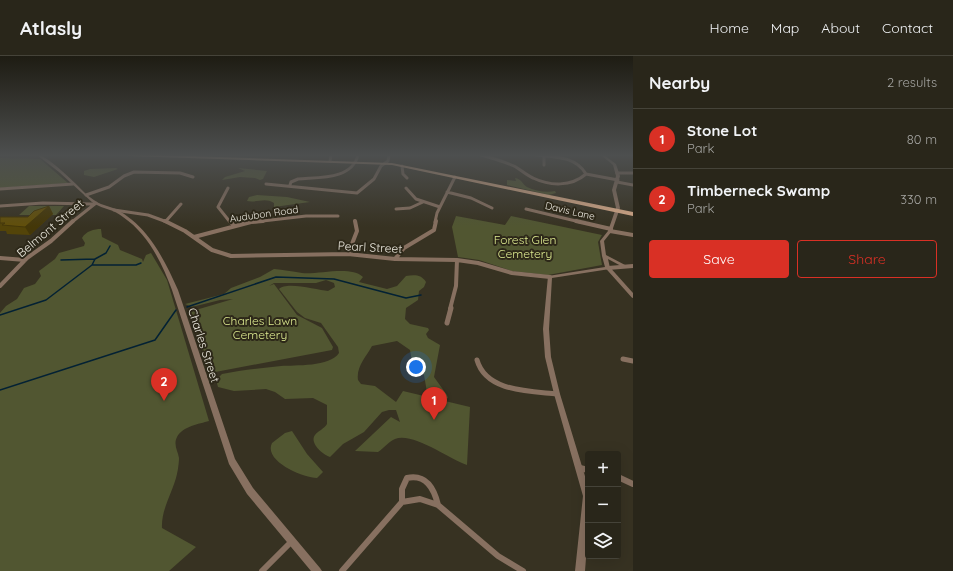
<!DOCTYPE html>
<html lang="en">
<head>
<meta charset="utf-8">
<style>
  :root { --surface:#29261a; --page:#312e23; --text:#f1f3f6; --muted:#a5a5a2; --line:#454339; --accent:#d93025 }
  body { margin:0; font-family:Quicksand,sans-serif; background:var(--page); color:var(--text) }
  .controls { position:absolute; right:12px; bottom:12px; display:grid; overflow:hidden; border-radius:4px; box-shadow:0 4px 16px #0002 }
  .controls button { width:36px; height:36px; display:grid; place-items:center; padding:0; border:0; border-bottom:1px solid var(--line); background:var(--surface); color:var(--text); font:20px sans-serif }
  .you { position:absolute; left:416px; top:311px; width:14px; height:14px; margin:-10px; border:3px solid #fff; border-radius:50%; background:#1a73e8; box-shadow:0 0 0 6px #1a73e833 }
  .badge { display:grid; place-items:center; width:26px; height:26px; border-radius:50%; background:var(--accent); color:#fff; font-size:13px; font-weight:700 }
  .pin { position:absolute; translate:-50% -33px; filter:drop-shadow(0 1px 2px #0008) }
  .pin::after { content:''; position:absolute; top:21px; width:14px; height:12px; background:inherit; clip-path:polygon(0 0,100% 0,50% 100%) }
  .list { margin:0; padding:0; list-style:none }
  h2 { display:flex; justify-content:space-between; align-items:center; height:52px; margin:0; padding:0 16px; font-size:17px }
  h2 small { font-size:13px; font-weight:400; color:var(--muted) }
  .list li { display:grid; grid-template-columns:26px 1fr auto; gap:12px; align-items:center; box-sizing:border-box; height:60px; padding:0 16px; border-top:1px solid var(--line) }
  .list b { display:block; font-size:15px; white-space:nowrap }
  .list p { margin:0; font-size:13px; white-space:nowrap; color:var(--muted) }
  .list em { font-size:13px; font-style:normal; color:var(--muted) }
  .actions { display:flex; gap:8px; padding:12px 16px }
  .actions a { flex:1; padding:9px 0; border:1px solid var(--accent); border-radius:4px; text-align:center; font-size:14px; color:var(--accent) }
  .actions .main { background:var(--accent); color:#fff }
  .icon { flex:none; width:22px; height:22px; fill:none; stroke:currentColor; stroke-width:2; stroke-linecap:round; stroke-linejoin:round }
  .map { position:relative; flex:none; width:633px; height:515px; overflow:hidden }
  header { display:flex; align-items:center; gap:24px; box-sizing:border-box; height:56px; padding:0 20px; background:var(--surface); border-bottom:1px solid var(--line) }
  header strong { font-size:19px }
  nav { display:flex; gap:22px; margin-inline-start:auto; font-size:14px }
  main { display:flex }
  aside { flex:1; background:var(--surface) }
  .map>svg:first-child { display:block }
  .green { fill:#515631 }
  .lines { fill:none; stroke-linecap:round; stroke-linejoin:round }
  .stream { stroke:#032134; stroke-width:1.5 }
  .minor-far3 { stroke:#877060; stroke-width:3 }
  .minor-far2 { stroke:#877060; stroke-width:4 }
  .minor-far1 { stroke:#877060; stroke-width:5 }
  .minor { stroke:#877060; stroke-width:6 }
  .tertiary { fill:#877060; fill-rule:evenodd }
  .primary { fill:#dbad8b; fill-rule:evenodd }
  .wall { fill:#534409 }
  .shaded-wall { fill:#443708 }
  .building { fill:#614f0b; stroke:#443708 }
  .labels { text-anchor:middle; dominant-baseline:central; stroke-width:4; stroke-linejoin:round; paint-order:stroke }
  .far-street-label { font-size:10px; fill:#eae7dd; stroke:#2d2819 }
  .street-label { font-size:12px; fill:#eae7dd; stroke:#2d2819 }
  .park-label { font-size:12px; fill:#ddea90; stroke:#2d2819 }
</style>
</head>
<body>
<header>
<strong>Atlasly</strong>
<nav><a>Home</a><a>Map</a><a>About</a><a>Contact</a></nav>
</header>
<main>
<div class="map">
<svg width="633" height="515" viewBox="0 0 633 515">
  <rect width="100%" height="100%" fill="#373222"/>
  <path class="green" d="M0,102L40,103L68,127L0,132Z
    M238,112L267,115L263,123L260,124L255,122L240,121L222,124L225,121L245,115Z
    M90,113L116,112L118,113L94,121L84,119V115Z
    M515,122C522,123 522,128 527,131C535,135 547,137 555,135L556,137L549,139L507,129V124L516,125Z
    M257,139L287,141L310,146L274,151V147C265,141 257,147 247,145L249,141Z
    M29,150H64L56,159H19Z
    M456,160L505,169L511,160L602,179L598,186L602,209L548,219L512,215L479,204L458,201L452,171Z
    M101,173L102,181L118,189L120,194L142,203L143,206L146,199L151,197L167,224L209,365C199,368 183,370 177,381C173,389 178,395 179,402C179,406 178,414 177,418C173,436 161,453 162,472L196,491L169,515H0V257L6,250L17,243L24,232L35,228L41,220L39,215L55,203L59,197L84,190L85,187L82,182C86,175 94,173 101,173Z
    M274,213C283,214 292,215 302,217C317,219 351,209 363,221L359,226L387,233L397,230L406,220C414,219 421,218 426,226L424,231L419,235L418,244L406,252L405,263L410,268L428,272L429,274L426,278L428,282L440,289L434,321L447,339L448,342L444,344L427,336L424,319L412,306L410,294L397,285L372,290C366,301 356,311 358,324L361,328L375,330L396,346L403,335L470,351L467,409C449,403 413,376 395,383C388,386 384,392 378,396L355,395L391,361L400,366L396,354H389L382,356L364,376L343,388L330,401C323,399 309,387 315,379C318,375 324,373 327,368V349L313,342L285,343L275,336L266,333L234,335L218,331L216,324L222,318C241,314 261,312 281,310C295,309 330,311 339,297L338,291L321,267L305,262L297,256L279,233C286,225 318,234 328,235L335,231L334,227L326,224L316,227H274L269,230L274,228L297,259L322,272L333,291L332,294L210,317L189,256L233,243L220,244L192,251L185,248L224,238L231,232L260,221Z
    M292,375L307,398L323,416L317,422C303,422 263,405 272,387L285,377Z"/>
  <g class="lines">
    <path class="stream" d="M95,203L106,197L110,190
      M61,204L95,203L92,209
      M187,251L276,221L334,223L406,242L421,239
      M0,259L46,244L92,209H136L141,207
      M0,334L155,284L176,254"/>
    <path class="minor-far3" d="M481,99C492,102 503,105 514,110C520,113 526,119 533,122C550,130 571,131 586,118
      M536,99C554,101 576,100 586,118
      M544,100V109
      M330,105L331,99
      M402,110L403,118L407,122
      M617,117H633
      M586,118L618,124
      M617,126L633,129
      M266,128L357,137L374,123L381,110L388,105L389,99
      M290,129L291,126L298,123C318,121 352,124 358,99
      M228,132L218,151L230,166
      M406,132L416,143L440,151
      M0,133L73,128
      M447,136L471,142L492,152
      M86,139L109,131L124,120L134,116L180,117L193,121
      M0,150L43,147L92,148
      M396,153L410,152L423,146
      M526,153L580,166
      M114,154L148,159L167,166
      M166,165L181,148
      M72,166L96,147
      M253,166L306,160H338
      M435,166L437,157L455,121"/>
    <path class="minor-far2" d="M165,165L185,175L212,194L231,200L348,198L395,203L457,204L478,207L512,217L550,221
      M230,165L234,170
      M576,165L611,173
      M610,175L633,179
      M194,181L251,166L263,165
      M348,198L357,175L355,165
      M0,202L25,204
      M395,203L404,192L434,174L436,165
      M608,212L633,240
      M608,212L633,210
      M0,230L27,202L51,185L73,165
      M450,253L456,230L457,204"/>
    <path class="minor-far1" d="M447,267L451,252
      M623,303L633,305
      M477,304C486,336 530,335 557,338"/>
    <path class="minor" d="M580,412L588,414
      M618,421L633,428
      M402,446V433L407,422C426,418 434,432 438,449
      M262,515L292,485
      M342,515L402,446L420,443L438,449L498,500L523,515"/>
    <path class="tertiary" d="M37,99C48,99 77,129 86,138C91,142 96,146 101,148C106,150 111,151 116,153C127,159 138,168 146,178C160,195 169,214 178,234L235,403L253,432L320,512L322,515H311L247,438L229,408L172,234C162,207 148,178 123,161C119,158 114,155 110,154C104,152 98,150 93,147L59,116Z
      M601,99H604L616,108L620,120L616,134L620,152L612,175L604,185L606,199L627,210V211H623L608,203L610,212V213L552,222L549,273L551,301L560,338L588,430V476L585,515H575L583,440L554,338L545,301L543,273L548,220L605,211L602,200L600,185L608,175L616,152L612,134L616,120L613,109Z"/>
    <path class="primary" d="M127,99H161L392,107L633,156V160L392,109L129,100Z"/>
  </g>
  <path class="wall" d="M49,150L53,158L30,179L7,178L6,175H0V161H28Z"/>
  <path class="shaded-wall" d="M49,150L53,158L30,179L25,171Z"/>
  <path class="building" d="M49,150L25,171L2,169L5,167H0V161H28L34,155Z"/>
  <linearGradient id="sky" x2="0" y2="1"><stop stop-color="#1e1c13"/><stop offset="0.58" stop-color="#4d4f4f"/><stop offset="1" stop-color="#4d4f4f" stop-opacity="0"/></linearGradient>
  <rect width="633" height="171" fill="url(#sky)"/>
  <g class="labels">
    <g class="far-street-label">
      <text transform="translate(570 155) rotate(13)">Davis Lane</text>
      <text transform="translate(264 158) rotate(-8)">Audubon Road</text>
    </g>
    <g class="street-label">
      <text transform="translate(50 172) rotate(-40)">Belmont Street</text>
      <text transform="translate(370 191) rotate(3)">Pearl Street</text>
      <text transform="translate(204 289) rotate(72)">Charles Street</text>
    </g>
    <g class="park-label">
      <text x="525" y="183">Forest Glen<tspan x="525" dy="14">Cemetery</tspan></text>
      <text x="260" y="264">Charles Lawn<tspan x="260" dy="14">Cemetery</tspan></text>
    </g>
  </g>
</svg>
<div class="controls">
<button>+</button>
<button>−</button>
<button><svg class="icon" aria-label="layers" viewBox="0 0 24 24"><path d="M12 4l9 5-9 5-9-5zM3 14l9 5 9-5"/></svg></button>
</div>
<div class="you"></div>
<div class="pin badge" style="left:434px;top:364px">1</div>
<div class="pin badge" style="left:164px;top:345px">2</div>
</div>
<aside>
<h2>Nearby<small>2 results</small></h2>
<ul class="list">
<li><span class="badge">1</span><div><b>Stone Lot</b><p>Park</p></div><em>80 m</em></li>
<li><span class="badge">2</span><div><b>Timberneck Swamp</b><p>Park</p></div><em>330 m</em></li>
</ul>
<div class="actions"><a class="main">Save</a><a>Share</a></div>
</aside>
</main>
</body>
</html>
